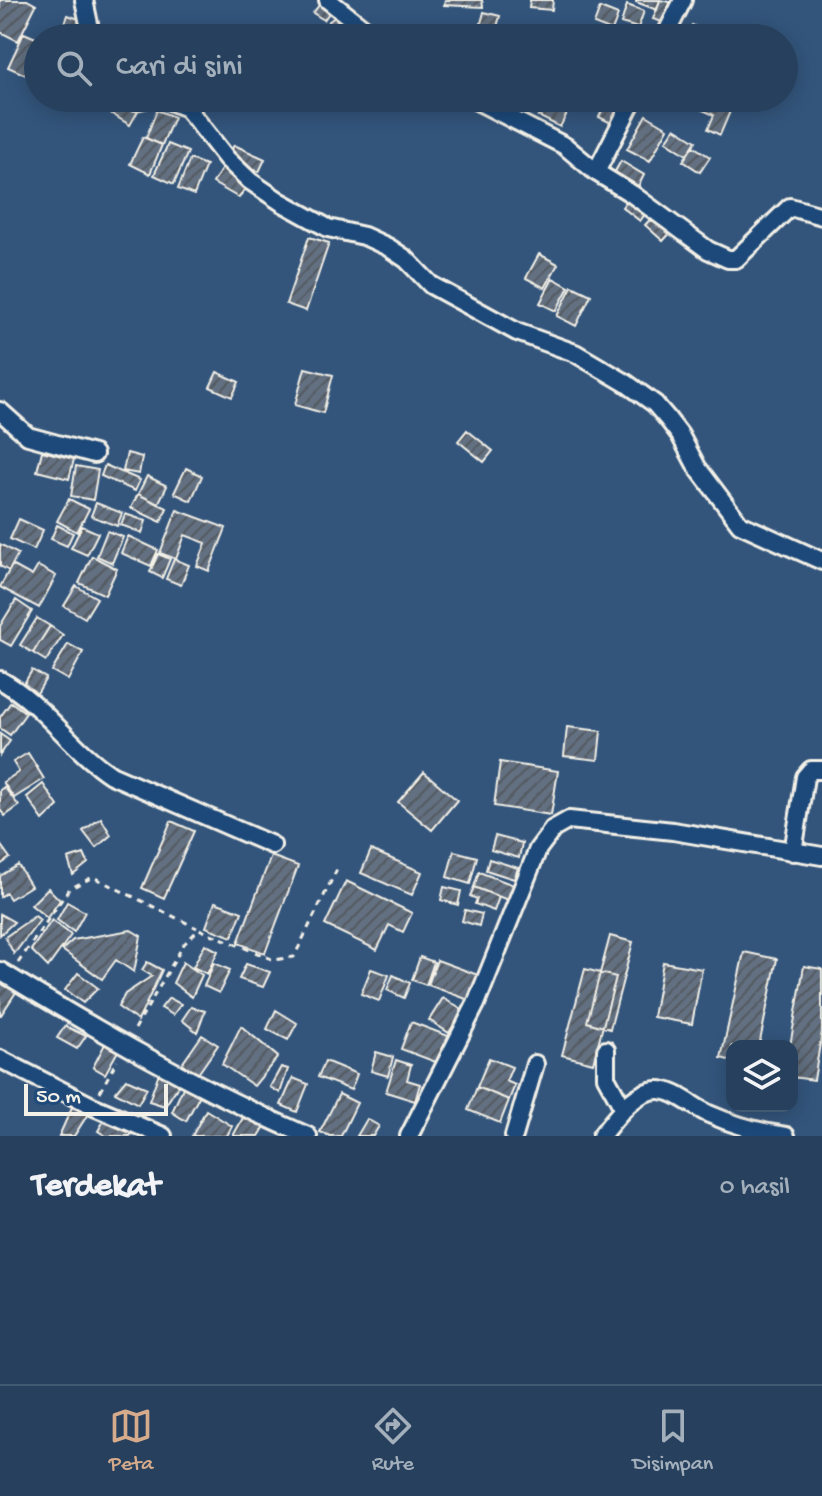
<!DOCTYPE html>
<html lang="id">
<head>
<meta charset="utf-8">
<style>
  :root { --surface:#26405d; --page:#324b66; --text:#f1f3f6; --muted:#a4afbc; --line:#425972; --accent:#d6ab8b }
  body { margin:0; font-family:"Gochi Hand",sans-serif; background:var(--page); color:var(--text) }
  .controls { position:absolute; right:24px; bottom:24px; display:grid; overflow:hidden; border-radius:16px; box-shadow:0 4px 20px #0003 }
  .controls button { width:72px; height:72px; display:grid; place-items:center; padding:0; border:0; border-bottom:2px solid var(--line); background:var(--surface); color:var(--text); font:40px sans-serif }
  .scale { position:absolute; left:24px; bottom:20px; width:144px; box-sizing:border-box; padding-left:8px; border:4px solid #f4f1e8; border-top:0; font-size:22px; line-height:28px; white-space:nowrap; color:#f4f1e8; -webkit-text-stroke:6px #1f4a7a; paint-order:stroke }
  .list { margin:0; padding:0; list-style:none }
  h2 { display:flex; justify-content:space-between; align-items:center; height:104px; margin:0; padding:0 32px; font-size:34px }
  h2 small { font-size:26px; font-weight:400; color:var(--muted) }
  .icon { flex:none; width:44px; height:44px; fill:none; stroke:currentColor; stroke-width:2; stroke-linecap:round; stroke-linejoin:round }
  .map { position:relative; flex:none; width:822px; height:1136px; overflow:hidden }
  .search { position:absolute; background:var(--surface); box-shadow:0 4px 20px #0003; left:24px; right:24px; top:24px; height:88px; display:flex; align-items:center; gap:20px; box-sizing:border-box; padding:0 28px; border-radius:44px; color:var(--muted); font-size:30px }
  .sheet { height:248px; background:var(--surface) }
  nav { display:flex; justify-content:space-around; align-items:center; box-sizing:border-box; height:112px; border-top:2px solid var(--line); background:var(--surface); font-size:22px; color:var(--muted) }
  nav a { display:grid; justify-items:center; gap:4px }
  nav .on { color:var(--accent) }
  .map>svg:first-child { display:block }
  .building { fill:url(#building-hatch); stroke:#f4f1e8; stroke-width:2 }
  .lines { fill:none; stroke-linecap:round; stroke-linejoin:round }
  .minor-casing { stroke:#f4f1e8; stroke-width:22 }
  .path { stroke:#f4f1e8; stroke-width:3; stroke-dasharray:6 6; stroke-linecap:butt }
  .minor { stroke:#1f4a7a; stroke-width:16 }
</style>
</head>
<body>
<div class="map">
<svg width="822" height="1136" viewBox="0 0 822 1136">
  <defs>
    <pattern id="building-hatch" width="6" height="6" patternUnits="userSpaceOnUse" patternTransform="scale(2)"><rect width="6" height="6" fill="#626f81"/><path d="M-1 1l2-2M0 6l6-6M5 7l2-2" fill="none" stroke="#545a61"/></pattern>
  </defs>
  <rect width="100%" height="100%" fill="#33557c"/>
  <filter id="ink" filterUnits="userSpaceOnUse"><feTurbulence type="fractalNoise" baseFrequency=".0125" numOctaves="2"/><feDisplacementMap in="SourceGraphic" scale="16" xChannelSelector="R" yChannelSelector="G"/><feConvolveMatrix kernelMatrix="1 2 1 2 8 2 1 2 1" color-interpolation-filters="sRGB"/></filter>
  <g filter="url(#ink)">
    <path class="building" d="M0,0H27L36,5L18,41L0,32Z
      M323,0L333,7L324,20L313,13Z
      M445,0H482L483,7L444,5Z
      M530,0H553L552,10L529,8Z
      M636,0H660L657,10L636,2Z
      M660,0L674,3L666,23L653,19Z
      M627,5L644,11L638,28L621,23Z
      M600,8L618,15L612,31L594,24Z
      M484,12L500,16L494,38H477Z
      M68,15L87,22L81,38H60Z
      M335,17L346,32L339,37L328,22Z
      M692,25L714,36L713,38H686Z
      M444,26L463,32L460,38H439Z
      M24,33L38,39V49L26,75L8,67Z
      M115,98L138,111L130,125L107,111Z
      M548,98H575L560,127L538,116Z
      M608,98L626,103L615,125L599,117Z
      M689,98H725L734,102L720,135L708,129L714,115L687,103Z
      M157,110L174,117L162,145L146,138Z
      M646,115L668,128L650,161L627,149Z
      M675,128L696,141L687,155L666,141Z
      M143,137L162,145L150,174L130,164Z
      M168,144L188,152L174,184L154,175Z
      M234,145L265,159L259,172L228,158Z
      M693,146L710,157L700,172L683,161Z
      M190,159L206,165L194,195L178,189Z
      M621,161L644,175L637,189L613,175Z
      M222,168L248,183L239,198L213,183Z
      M630,196L648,210L640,221L622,207Z
      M656,213L674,229L663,241L645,225Z
      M309,237L329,243L306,311L286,304Z
      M539,254L558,264L545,288L526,278Z
      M553,278L569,287L556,311L540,303Z
      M572,286L591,295L576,326L557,316Z
      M305,368L333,375L323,413L295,405Z
      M217,372L239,382L232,397L210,387Z
      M467,430L493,451L484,462L458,441Z
      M42,451L74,459L69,479L37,471Z
      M127,453L142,457L139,474L123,471Z
      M105,465L140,480L135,491L101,476Z
      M76,466L98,470L93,500L71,496Z
      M186,468L202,476L191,501L174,493Z
      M147,476L167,486L158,504L138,494Z
      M138,494L167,508L161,522L131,508Z
      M69,499L89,509L77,532L57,521Z
      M96,503L122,513L117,526L91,516Z
      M177,510L226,528L209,571L197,566L206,543L185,535L176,559L160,553Z
      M125,514L146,521L142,533L121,525Z
      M19,519L43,530L34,550L10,539Z
      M57,525L73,533L67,546L51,539Z
      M82,526L98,533L87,555L71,548Z
      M107,531L123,537L112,563L97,556Z
      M128,536L158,550L151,566L121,553Z
      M0,544L18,554L9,571L0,566Z
      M158,554L170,559L162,578L150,572Z
      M92,556L117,569L105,595L79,583Z
      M174,559L189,565L181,585L166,579Z
      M12,565L32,576L38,566L56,576L39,608L0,587Z
      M76,586L97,598L85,618L64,606Z
      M16,600L32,611L11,646L0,640V626Z
      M37,618L50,626L33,653L20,645Z
      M50,626L63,635L46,661L33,653Z
      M68,644L83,652L68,680L52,671Z
      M32,670L46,678L35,697L21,689Z
      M11,702L26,713L10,735L0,728V717Z
      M567,727L601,731L598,760L564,756Z
      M0,734L10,741L0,755Z
      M28,753L44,779L14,798L3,782L19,772L13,762Z
      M500,762L558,771L551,815L494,806Z
      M424,772L457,800L432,830L398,802Z
      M43,784L58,806L43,820L27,797Z
      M4,787L19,806L5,816L0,810V790Z
      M101,818L111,835L96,848L83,831Z
      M171,821L194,831L164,898L142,888Z
      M495,836L522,843L519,858L491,850Z
      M0,844L10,858L0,865Z
      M371,850L422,872L412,895L361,873Z
      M454,851L477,857L470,884L447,877Z
      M84,854L88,863L73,875L68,859Z
      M271,856L298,866L265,953L238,943Z
      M489,859L518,868L514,879L486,870Z
      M18,865L31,886L10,899L6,893L0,897V876Z
      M479,872L519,887L513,902L474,887Z
      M346,881L412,913L403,932L389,925L377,950L325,925Z
      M444,887L461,891L458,905L441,900Z
      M474,887L499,897L494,911L475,904L477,899L470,896Z
      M48,888L60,900L47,918L31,905Z
      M67,902L85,912L74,932L57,920Z
      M215,902L242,912L232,937L206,927Z
      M465,910L482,914L479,926L462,921Z
      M0,914L14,922L0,935Z
      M35,916L40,920L14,954L5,937Z
      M52,920L71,935L48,967L31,950Z
      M131,930L141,936L134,972L116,960L102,979L62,950L73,940Z
      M610,936L633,942L610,1029L587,1022Z
      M205,944L218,951L207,974L193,967Z
      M744,952L777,959L759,1046H732V1061L721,1058Z
      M420,957L434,962L426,985L412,980Z
      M437,960L478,975L469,1000L428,985Z
      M147,962L162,970L138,1021L118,1007L125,994L152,976L142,970Z
      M183,962L202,975L192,997L173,983Z
      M663,962L702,969L692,1024L653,1017Z
      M214,963L230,970L219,993L204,986Z
      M246,964L270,972L263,987L239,979Z
      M804,966L822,969V1032L814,1080L792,1077L790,1046Z
      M371,969L389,975L379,1001L361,994Z
      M585,969L616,977L593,1063L562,1055Z
      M78,973L98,988L83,1003L65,990Z
      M393,975L410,983L404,998L387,990Z
      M0,977L18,989L1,1015H0Z
      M169,998L181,1004L173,1015L161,1008Z
      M443,998L470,1015L460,1030L453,1026L449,1033L429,1020Z
      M191,1007L205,1011L197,1032L182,1020Z
      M276,1010L297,1023L288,1040L267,1029Z
      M411,1022L451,1037L441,1064L401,1049Z
      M65,1026L86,1036L77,1049L57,1038Z
      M241,1026L278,1057L254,1086L222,1064Z
      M202,1035L218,1045L198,1074L182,1064Z
      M105,1044L118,1051L105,1074L93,1067Z
      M376,1052L393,1057L388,1076L371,1071Z
      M489,1058L512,1067L506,1081L515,1085L509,1100L477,1087Z
      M396,1060L411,1065L407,1080L420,1084L415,1101L386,1092Z
      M325,1061L357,1074L351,1090L318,1077Z
      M281,1067L288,1069L280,1093L270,1087Z
      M160,1070L180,1083L165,1106L149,1101Z
      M293,1078L308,1084L297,1112L281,1105Z
      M126,1079L147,1088L138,1104L115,1092Z
      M185,1083L202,1091L186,1121L172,1112Z
      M477,1087L509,1100L500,1123L468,1110Z
      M339,1094L357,1103L341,1136H330L320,1132Z
      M73,1105L88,1114L74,1136H59Z
      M206,1110L232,1126L227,1136H192Z
      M245,1114L267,1123L259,1136H233Z
      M106,1117L133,1131L130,1136H106L98,1131Z
      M367,1119L379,1126L373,1136H357Z"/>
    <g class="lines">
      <g class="minor-casing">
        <path id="minor" d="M84,0L89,24V38
          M328,0L376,38
          M664,38L683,0
          M125,98L135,101L148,98
          M163,98L187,108L227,159L250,181L281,202L328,228L364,236L388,247L406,259L431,285L517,332L575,353L626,383L655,404L667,418L680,435L697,467L740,524L822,561
          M471,98L565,146L596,172L632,194L708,250L728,259H736L790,207L822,216
          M596,172L634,98
          M0,411L28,436L94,454
          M0,680C44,704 70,748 111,775L272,845
          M793,852L805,777L811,770H822
          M0,971C100,1032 200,1090 308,1136
          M606,1050V1077L623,1108
          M0,1059L92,1106L163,1136
          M409,1136L476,1004L538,849L553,829L569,820L673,831L822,856
          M514,1136L535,1064
          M601,1136C614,1120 634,1090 658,1090C676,1090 693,1107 709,1114C734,1125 759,1132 786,1136"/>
      </g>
      <path class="path" d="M18,963L69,889L93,877L197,928
        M135,1029L184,944L199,929L274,960L294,957L337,869
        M100,1092L117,1060"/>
      <use href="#minor" class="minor"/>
    </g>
  </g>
</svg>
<div class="controls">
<button><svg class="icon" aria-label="layers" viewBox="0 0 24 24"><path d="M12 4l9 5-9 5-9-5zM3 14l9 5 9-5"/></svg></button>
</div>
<div class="scale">50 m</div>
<div class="search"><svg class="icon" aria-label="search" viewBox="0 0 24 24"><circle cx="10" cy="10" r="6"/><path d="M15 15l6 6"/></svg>Cari di sini</div>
</div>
<section class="sheet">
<h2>Terdekat<small>0 hasil</small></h2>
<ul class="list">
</ul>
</section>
<nav>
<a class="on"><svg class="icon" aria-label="map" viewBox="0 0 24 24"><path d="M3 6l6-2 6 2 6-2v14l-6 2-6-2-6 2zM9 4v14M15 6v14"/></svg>Peta</a>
<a><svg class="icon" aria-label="directions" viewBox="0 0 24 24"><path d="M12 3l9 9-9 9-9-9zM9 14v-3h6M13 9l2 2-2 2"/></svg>Rute</a>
<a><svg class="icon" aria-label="saved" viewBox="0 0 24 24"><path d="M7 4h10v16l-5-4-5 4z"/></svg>Disimpan</a>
</nav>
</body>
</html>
